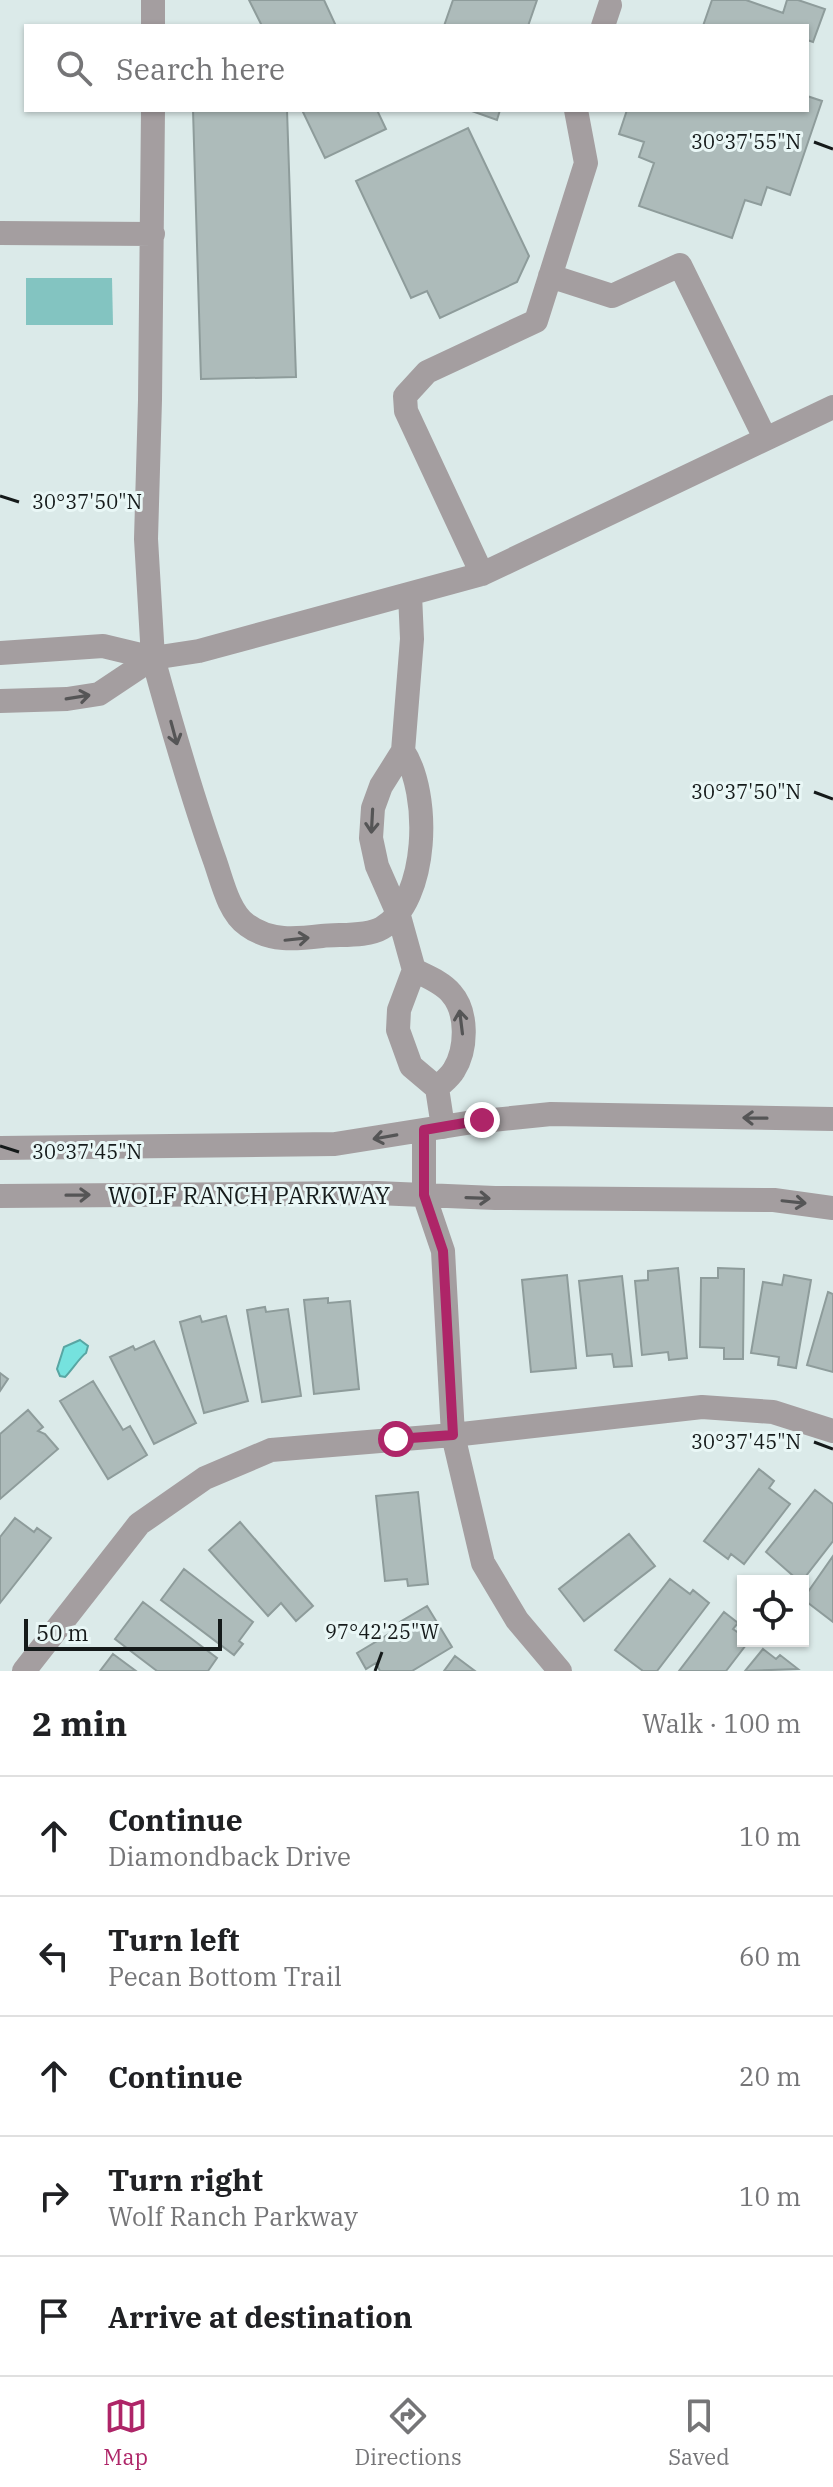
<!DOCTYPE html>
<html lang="en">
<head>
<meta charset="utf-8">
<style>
  :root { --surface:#fff; --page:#f2f2f2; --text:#202124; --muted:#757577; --line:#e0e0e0; --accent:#ae2568 }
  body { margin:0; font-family:"IBM Plex Serif",serif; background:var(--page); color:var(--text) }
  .controls { position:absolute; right:24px; bottom:24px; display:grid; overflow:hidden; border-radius:0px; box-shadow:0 2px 6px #0004 }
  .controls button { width:72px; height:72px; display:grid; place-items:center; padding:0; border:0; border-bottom:2px solid var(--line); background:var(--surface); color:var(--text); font:40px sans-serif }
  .scale { position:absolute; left:24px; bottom:20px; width:198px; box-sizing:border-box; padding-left:8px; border:4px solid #151a1a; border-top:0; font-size:22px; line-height:28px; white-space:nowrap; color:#151a1a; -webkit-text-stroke:6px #e9f7f6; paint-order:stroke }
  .stop { position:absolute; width:24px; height:24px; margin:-18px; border:6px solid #ae2568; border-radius:50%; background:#fff }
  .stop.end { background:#ae2568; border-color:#fff; box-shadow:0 2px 8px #0008 }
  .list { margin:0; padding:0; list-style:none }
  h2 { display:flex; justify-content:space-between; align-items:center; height:104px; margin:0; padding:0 32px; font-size:34px }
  h2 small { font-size:26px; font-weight:400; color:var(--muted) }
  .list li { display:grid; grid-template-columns:52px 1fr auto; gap:24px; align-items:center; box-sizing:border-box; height:120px; padding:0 32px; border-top:2px solid var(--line) }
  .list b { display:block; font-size:30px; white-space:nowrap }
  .list p { margin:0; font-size:26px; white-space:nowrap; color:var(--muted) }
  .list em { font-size:26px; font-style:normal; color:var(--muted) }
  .icon { flex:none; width:44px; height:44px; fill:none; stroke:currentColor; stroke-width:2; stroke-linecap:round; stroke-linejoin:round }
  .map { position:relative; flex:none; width:833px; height:1671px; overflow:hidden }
  .search { position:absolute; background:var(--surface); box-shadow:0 2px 6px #0004; left:24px; right:24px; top:24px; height:88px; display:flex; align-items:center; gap:20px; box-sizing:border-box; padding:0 28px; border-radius:0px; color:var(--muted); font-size:30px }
  .sheet { height:704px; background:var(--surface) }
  nav { display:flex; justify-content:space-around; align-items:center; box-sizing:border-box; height:112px; border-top:2px solid var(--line); background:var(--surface); font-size:22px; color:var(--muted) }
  nav a { display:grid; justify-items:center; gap:4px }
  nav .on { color:var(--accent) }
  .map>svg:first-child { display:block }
  .green { fill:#83c4c1 }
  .water { fill:#75e2de; stroke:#58a6a3; stroke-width:2 }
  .building { fill:#adbbba; stroke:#8e9c9b; stroke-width:2 }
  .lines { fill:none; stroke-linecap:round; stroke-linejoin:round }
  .minor { stroke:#a49ea0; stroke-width:24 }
  .oneway { stroke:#555556 }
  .route { stroke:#ae2568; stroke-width:10 }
  .ticks { fill:none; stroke:#151a1a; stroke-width:3 }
  .labels { text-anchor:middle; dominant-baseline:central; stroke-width:6; stroke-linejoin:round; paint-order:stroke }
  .street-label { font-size:24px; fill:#151a1a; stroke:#e9f7f6 }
  .ticks-label { font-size:20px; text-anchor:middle; fill:#151a1a; stroke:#e9f7f6; stroke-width:6; stroke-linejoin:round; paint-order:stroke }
</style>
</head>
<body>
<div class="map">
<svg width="833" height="1671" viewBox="0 0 833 1671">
  <rect width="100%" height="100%" fill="#dbeae9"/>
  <path class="green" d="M26,278H112L113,325H26Z"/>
  <path class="water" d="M80,1340L88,1346L86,1353C81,1356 71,1371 65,1377L60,1376L57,1369L64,1347Z"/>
  <path class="building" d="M249,0H324L336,26H262Z
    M453,0H537L528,26H444Z
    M712,0H746L783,13L787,0H798L825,9L813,42L807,40V26H703Z
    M807,96L822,101L790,195L767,187L761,205L745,200L732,238L639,206L654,163L639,157L644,142L619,134L627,110H807Z
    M193,110H287L296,377L201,379Z
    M302,110H377L386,129L325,158Z
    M469,110H500L497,120Z
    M468,128L529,256L517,282L440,318L427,291L411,298L356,181Z
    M678,1268L687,1358L669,1360L668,1352L642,1355L635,1281L648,1280V1271Z
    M718,1268L744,1269L743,1359H724V1348L700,1347L701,1278H718Z
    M567,1275L576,1368L531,1372L522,1280Z
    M784,1275L811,1280L796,1368L778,1365L779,1357L751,1353L763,1282L782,1285Z
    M622,1276L632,1366L614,1367L612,1354L587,1356L579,1281Z
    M828,1292L833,1294V1372L807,1365Z
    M328,1298V1303L350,1301L359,1389L314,1394L304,1300Z
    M265,1307L266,1312L288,1309L301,1396L262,1402L247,1310Z
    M200,1316L202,1322L226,1316L248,1401L204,1413L180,1322Z
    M154,1341L196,1423L154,1444L110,1357L133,1346L135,1350Z
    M0,1373L8,1379L0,1391Z
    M93,1381L123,1430L130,1426L147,1455L108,1479L60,1401Z
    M28,1410L43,1427L38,1431L45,1434L58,1449L0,1499V1434Z
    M759,1469L774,1481L769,1488L790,1504L744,1564L731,1554L728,1559L704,1541Z
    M815,1490L833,1504V1541L802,1581H799L766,1552Z
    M418,1492L428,1584L408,1586L407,1579L385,1581L376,1496Z
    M15,1518L34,1532L37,1528L51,1538L0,1603V1537Z
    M240,1522L313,1606L296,1621L281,1603L268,1616L209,1550Z
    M629,1534L655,1566L584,1621L559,1589Z
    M833,1556V1622L803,1599Z
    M184,1569L253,1622L239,1641L243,1644L234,1655L161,1600Z
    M670,1579L690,1594L693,1590L709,1603L657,1671H643L615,1650Z
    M143,1602L217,1658L208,1671H157L115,1639Z
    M427,1606L452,1647L412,1671H380L376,1663L366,1669L357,1653L402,1626L400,1622Z
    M724,1612L738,1623L733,1629L743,1636V1641H749L726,1671H679Z
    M763,1649L776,1659L780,1655L798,1669L745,1671Z
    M113,1654L136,1671H100Z
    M455,1656L475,1671H444Z"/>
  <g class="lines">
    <path class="minor" d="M153,26V0
      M603,26L610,5
      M153,110L150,400L146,539L153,658L199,651L482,574L833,407
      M0,233L153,234
      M550,276L612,296L680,265L765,438
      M482,574L406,411L405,396L427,372L536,321L586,163L576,110
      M410,594L412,639L403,751L381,786L373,808L371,838L377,866L399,916L414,970L399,1010L398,1030L411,1066L437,1088L443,1127
      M0,653L103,646L153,658
      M153,658C172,727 191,794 215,861C222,881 229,913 247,925C270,942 296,939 322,936C339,934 367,937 382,928C429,900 431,793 403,751
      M0,701L67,699L99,694L153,658
      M414,970C426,976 442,982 451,993C468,1012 467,1049 454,1070C450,1077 442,1083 437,1088
      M424,1130V1195L443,1251L453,1435L483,1563L517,1620L560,1671
      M0,1148L335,1144L473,1122L551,1114L833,1119
      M0,1196L376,1193L495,1198L774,1200L833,1208
      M24,1671L139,1524L205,1478L271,1450L453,1435L702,1407L773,1412L833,1431"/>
  </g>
  <defs><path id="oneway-shaft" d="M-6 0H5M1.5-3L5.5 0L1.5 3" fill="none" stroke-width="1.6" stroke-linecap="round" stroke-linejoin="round" transform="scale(2)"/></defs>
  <g class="oneway">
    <use href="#oneway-shaft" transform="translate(78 697) rotate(-9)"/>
    <use href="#oneway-shaft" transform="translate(174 733) rotate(75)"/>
    <use href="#oneway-shaft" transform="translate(372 821) rotate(93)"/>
    <use href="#oneway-shaft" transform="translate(297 939) rotate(-6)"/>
    <use href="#oneway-shaft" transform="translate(461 1022) rotate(-97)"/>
    <use href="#oneway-shaft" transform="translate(755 1118) rotate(-179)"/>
    <use href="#oneway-shaft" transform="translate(385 1137) rotate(170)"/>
    <use href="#oneway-shaft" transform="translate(78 1195) rotate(-1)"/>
    <use href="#oneway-shaft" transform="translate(478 1198) rotate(2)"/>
    <use href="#oneway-shaft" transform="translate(794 1202) rotate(6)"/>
  </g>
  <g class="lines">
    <path class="route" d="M396,1439L453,1435L443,1251L424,1195V1130L482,1120"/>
  </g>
  <path class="ticks" d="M814,142L833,149M0,496L19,502M814,792L833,799M0,1146L19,1152M814,1442L833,1449M375,1671L382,1652"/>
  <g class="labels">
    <g class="street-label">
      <text x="249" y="1195">WOLF RANCH PARKWAY</text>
    </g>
  </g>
  <g class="ticks-label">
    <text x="746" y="149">30°37'55"N</text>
    <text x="87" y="509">30°37'50"N</text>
    <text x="746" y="799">30°37'50"N</text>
    <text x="87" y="1159">30°37'45"N</text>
    <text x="746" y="1449">30°37'45"N</text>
    <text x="382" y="1639">97°42'25"W</text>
  </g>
</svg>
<div class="controls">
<button><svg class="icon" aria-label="locate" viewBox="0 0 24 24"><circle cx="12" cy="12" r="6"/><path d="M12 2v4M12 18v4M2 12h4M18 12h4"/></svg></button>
</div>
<div class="scale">50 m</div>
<div class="stop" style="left:396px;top:1439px"></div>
<div class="stop end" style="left:482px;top:1120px"></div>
<div class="search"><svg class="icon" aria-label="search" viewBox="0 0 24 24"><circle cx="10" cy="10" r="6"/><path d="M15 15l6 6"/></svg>Search here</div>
</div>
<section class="sheet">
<h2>2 min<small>Walk · 100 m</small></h2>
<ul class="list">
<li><svg class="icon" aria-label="ahead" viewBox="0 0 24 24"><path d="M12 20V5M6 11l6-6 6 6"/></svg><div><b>Continue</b><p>Diamondback Drive</p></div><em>10 m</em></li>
<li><svg class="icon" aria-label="left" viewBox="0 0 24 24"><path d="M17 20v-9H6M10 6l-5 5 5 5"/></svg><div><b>Turn left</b><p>Pecan Bottom Trail</p></div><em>60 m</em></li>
<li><svg class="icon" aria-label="ahead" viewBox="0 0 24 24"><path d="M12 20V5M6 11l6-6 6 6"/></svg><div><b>Continue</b></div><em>20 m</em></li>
<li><svg class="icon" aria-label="right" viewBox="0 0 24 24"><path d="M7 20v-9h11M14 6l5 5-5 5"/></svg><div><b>Turn right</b><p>Wolf Ranch Parkway</p></div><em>10 m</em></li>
<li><svg class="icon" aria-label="arrive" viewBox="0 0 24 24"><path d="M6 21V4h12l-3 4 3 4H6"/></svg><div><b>Arrive at destination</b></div></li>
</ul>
</section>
<nav>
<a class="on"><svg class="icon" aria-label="map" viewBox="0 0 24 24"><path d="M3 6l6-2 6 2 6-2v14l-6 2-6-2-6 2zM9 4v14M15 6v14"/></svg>Map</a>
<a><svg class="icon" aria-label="directions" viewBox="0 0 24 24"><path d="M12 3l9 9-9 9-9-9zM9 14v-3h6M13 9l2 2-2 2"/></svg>Directions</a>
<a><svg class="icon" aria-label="saved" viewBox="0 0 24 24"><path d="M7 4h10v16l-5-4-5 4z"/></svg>Saved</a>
</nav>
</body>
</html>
